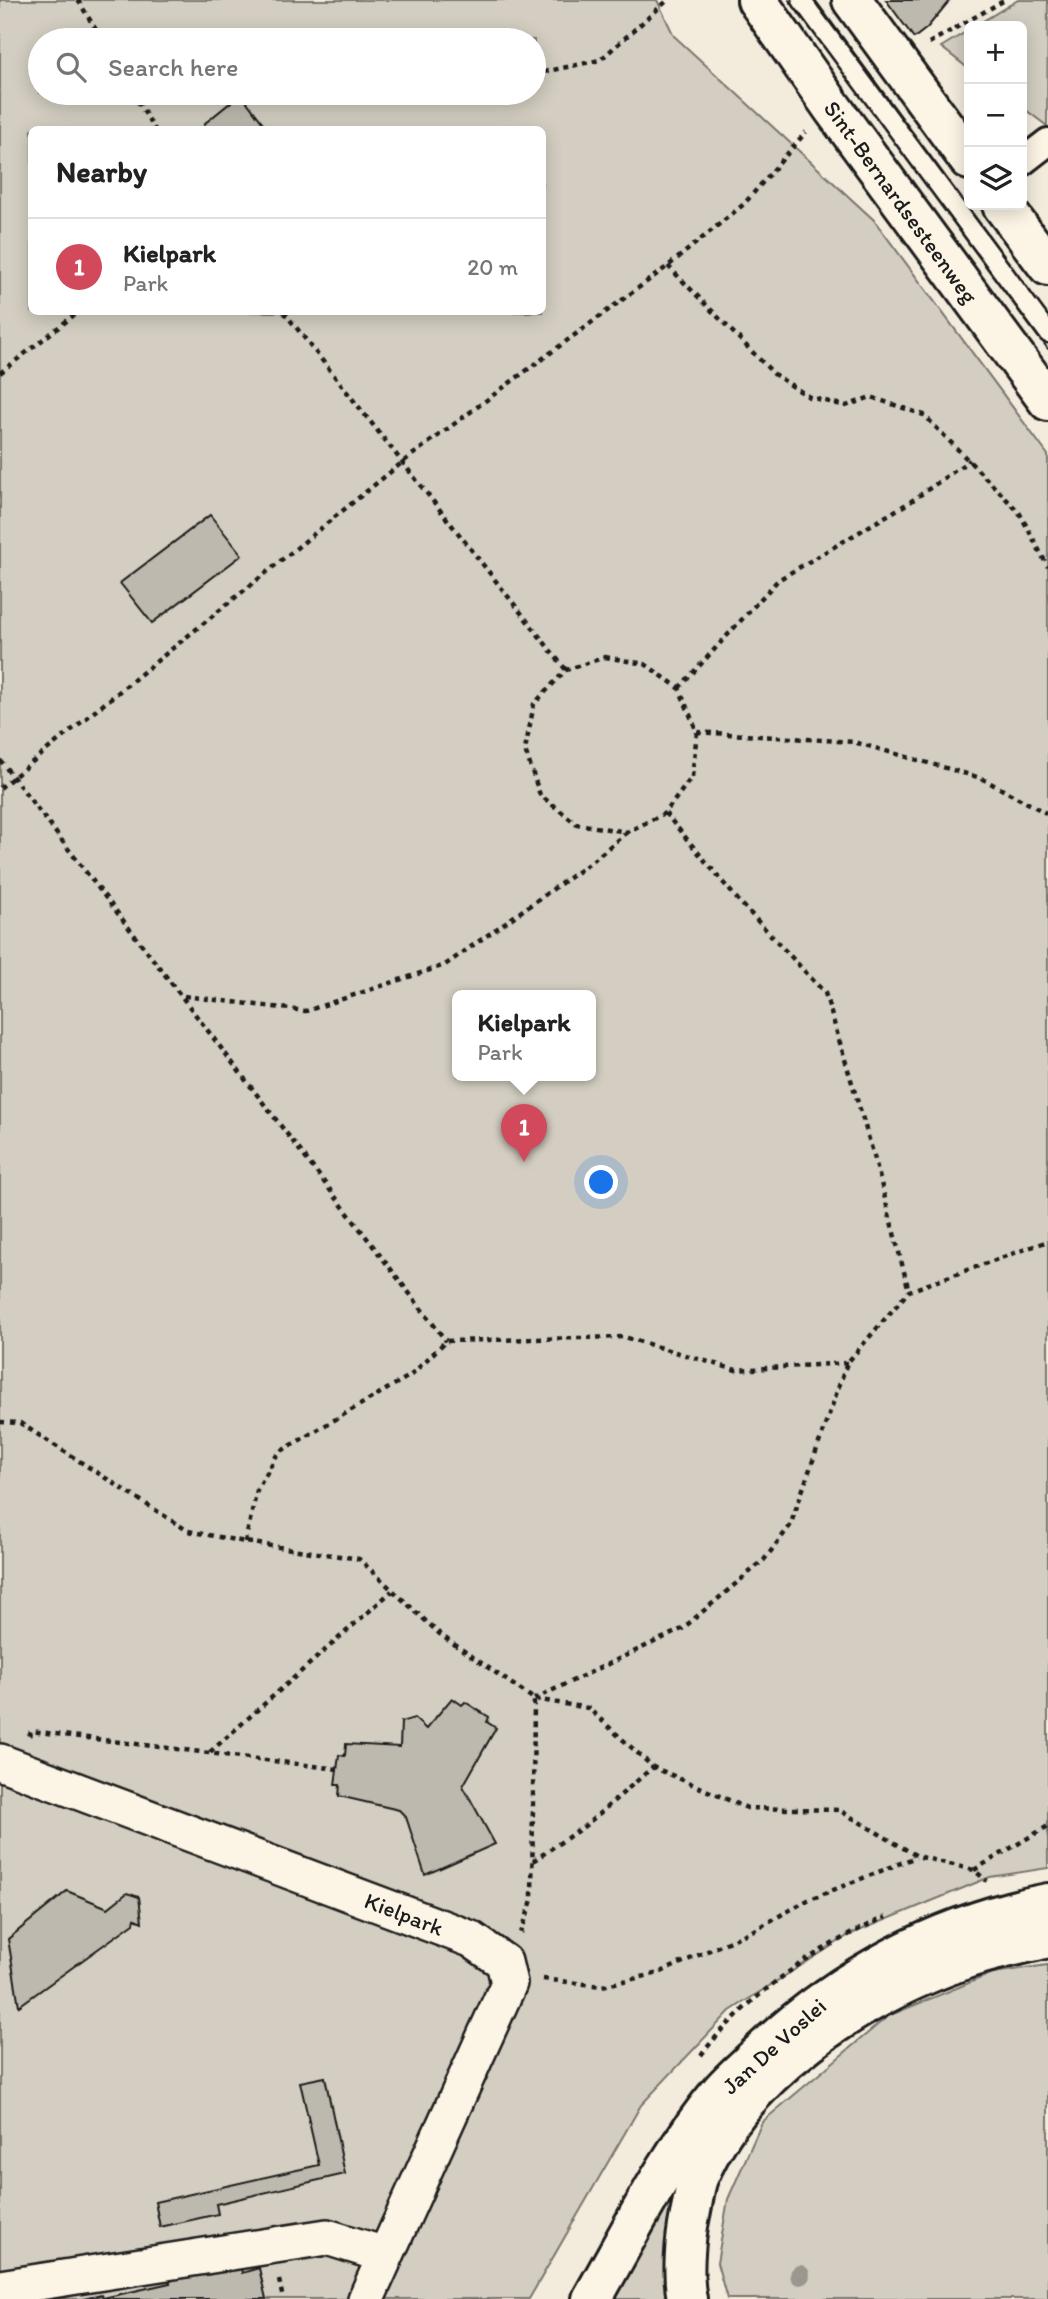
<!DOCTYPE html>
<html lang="en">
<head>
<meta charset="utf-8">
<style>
  :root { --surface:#fff; --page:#f2f2f2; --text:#222; --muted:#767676; --line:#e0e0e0; --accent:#d1495b }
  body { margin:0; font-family:Itim,sans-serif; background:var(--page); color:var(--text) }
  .controls { position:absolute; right:21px; top:21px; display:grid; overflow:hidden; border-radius:10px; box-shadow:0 4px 18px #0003 }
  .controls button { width:63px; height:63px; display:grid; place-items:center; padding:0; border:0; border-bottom:2px solid var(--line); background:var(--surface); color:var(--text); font:35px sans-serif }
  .you { position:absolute; left:602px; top:1183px; width:24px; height:24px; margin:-18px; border:5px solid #fff; border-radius:50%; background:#1a73e8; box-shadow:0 0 0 10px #1a73e833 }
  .badge { display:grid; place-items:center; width:46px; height:46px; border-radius:50%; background:var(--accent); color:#fff; font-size:23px; font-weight:700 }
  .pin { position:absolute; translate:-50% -58px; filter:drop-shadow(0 2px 4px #0008) }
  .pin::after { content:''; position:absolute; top:37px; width:24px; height:21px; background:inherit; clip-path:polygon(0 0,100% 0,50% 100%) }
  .popup { position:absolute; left:452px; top:990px; width:144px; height:91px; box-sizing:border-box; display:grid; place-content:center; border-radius:10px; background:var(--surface); filter:drop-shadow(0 2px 5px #0005); font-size:23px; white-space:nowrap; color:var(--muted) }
  .popup b { font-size:26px; color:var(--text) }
  .popup::after { content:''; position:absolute; left:50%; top:100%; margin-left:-14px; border:14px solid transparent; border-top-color:var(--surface) }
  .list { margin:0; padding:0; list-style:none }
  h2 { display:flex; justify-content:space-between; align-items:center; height:91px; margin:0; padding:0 28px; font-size:30px }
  h2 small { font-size:23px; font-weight:400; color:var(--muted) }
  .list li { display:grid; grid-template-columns:46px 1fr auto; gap:21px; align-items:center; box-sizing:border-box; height:98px; padding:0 28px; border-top:2px solid var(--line) }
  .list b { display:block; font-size:26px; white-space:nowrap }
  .list p { margin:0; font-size:23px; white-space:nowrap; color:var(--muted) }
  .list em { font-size:23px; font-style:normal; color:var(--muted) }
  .icon { flex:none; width:38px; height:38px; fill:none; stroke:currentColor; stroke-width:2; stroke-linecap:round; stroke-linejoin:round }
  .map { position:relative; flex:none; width:1048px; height:2299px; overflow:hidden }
  .search { position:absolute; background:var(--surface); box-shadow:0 4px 18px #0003; left:28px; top:28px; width:518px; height:77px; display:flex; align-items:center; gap:18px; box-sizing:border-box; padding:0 24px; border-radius:38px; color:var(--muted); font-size:26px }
  .panel { position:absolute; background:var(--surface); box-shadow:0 4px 18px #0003; left:28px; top:126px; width:518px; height:189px; border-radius:10px }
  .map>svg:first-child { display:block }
  .green { fill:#d3cec1; stroke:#78756e; stroke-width:2; fill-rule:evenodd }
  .building { fill:#beb9ae; stroke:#1c1c1c; stroke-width:2 }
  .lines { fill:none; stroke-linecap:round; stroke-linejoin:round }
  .service-casing { stroke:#1c1c1c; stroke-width:23 }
  .pedestrian-casing { stroke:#1c1c1c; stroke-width:32 }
  .minor-casing { stroke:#1c1c1c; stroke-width:40 }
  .tertiary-casing { stroke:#1c1c1c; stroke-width:44 }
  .secondary-casing { stroke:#1c1c1c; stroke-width:44 }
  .motorway-casing { stroke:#1c1c1c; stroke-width:44 }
  .path { stroke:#1c1c1c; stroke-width:4.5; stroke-dasharray:5 5; stroke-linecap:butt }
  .service { stroke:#fcf5e5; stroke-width:18 }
  .pedestrian { stroke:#fcf5e5; stroke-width:26 }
  .minor { stroke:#fcf5e5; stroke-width:35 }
  .tertiary { stroke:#fcf5e5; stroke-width:38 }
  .secondary { stroke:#fcf5e5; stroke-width:38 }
  .motorway { stroke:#fcf5e5; stroke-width:38 }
  .tram { stroke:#1c1c1c; stroke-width:2 }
  .tree { fill:#9b978e }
  .labels { text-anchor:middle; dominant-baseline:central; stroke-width:5; stroke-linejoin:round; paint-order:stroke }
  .street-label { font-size:23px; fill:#1c1c1c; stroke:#fcf5e5 }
</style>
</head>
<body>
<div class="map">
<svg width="1048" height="2299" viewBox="0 0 1048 2299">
  <rect width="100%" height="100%" fill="#f3ecdd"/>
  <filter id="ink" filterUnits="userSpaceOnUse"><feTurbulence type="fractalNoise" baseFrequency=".0143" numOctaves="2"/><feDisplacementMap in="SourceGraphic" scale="14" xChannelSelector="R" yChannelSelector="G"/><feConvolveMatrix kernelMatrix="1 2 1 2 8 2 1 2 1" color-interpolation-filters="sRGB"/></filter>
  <g filter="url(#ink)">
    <path class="green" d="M0,0H657L674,36L874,220L1048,455V1868L990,1877L849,1935L730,2011L641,2105L529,2299H0ZM40,40H534V93H40ZM32,130H542V312H32ZM458,996H590V1076H458Z
      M1018,0H1048L1047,126L1022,107V26H975Z
      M969,30V69L941,47Z
      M1048,1965V2299H727L717,2263L728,2199L762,2122L888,2016L993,1973Z
      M673,2188L667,2251V2299H613Z"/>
    <path class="building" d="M886,0H950L927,28L914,38Z
      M241,94L268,130H208L204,124Z
      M210,515L242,555L152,623L120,583Z
      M452,1698L462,1705L465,1702L489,1717L487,1722L496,1728L463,1786L495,1844L425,1875L406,1817L399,1810L339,1796L340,1785H335L339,1755L345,1756L346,1744L400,1747L401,1722L414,1718L426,1729Z
      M67,1891L108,1908L127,1893L139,1897L142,1922L135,1919L134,1923L19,2006L8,1939Z
      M325,2077L345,2174L216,2204L218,2214L160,2227L155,2202L319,2165L300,2082Z
      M241,2267L242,2273L259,2268L266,2299H83L101,2295L103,2298L170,2283L169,2280L205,2272L206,2275Z"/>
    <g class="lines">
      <g class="service-casing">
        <path id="service" d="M802,0L1048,333"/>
      </g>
      <g class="pedestrian-casing">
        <path id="pedestrian" d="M1022,162L1048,142"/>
      </g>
      <g class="minor-casing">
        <path id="minor" d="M0,1762L471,1939L504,1962L509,1983L366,2299
          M0,2288L327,2237L385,2255"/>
      </g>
      <g class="tertiary-casing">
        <path id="tertiary" d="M757,0L834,110L1048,401
          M852,0L969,160
          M1002,205L1048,266"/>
      </g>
      <g class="secondary-casing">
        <path id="secondary" d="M592,2299C632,2229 669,2153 721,2091C732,2078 747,2066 759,2054C840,1977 939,1924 1048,1903"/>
      </g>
      <g class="motorway-casing">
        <path id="motorway" d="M687,2299C682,2275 685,2239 690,2215C693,2203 694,2189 698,2178C743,2071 860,1996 966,1959C992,1950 1021,1945 1048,1938"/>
      </g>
      <path class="path" d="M78,0L102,40
        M929,43L1005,0
        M534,74L600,60L668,0
        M133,93L155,130
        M668,266L774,374L809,397L846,406L871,397L924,415L1019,512L1048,567
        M284,312L566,670
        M0,373L78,312
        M605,657L645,664L679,688L697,732L692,777L665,813L627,832L577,824L540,795L525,750L534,704L566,670Z
        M679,688L778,580L910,502L970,460
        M697,732L854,742L981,778L1048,814
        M0,760L446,1341
        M0,788L404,461L668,266L744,204L806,132
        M665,813L738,900L825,993L874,1156L909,1291
        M184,996L306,1011L445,965L590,863L627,832
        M0,1422L20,1423L188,1531L245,1542L359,1559L442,1636L534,1699L532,1900L521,1933
        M245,1542L257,1490L278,1453L411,1375L446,1341L624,1337L736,1370L847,1363
        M534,1699L682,1629L764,1560L790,1526L847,1363L909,1291L1048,1241
        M535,1699L588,1708L653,1767L747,1808L839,1810L917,1856L974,1870L987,1881
        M29,1736L31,1731L338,1769
        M210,1752L392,1591
        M533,1861L586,1825L653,1767
        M974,1870L1048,1826
        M543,1979L602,1986L659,1973L754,1930L808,1900L916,1857
        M701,2055C748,1995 816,1947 886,1917
        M279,2280L283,2299"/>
      <use href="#service" class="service"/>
      <use href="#pedestrian" class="pedestrian"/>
      <use href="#minor" class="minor"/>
      <use href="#tertiary" class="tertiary"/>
      <use href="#secondary" class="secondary"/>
      <use href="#motorway" class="motorway"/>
      <path class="tram" d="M789,0L1048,349
        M813,0L1048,316"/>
    </g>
    <circle class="tree" cx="800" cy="2275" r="10"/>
  </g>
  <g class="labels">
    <g class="street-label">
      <text transform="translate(901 202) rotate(54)">Sint-Bernardsesteenweg</text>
      <text transform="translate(404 1914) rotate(21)">Kielpark</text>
      <text transform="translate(774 2046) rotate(-42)">Jan De Voslei</text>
    </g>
  </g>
</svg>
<div class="controls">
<button>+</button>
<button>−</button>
<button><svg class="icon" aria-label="layers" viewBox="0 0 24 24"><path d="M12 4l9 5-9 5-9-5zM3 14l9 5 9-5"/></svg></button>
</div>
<div class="you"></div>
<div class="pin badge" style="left:524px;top:1162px">1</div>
<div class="popup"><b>Kielpark</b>Park</div>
<div class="search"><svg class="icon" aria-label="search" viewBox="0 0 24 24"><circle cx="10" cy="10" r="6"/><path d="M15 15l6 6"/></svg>Search here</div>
<section class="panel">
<h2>Nearby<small></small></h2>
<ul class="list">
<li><span class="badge">1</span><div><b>Kielpark</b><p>Park</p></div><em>20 m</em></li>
</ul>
</section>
</div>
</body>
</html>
